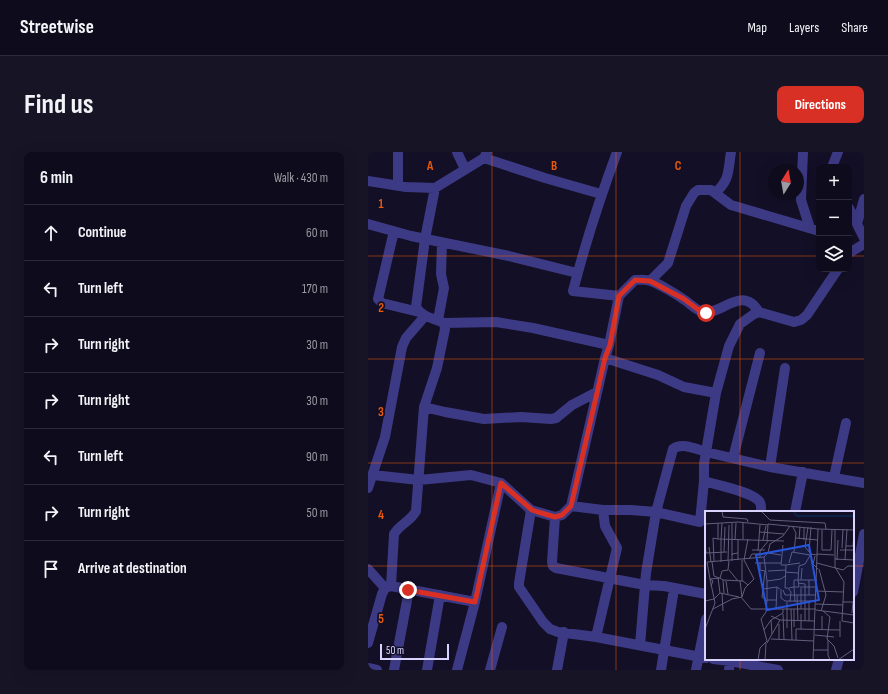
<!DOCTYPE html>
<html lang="en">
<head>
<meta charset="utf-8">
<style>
  :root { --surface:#0e0b1c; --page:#171425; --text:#f1f3f6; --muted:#9b9ba3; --line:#2e2b3b; --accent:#d93025 }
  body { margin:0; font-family:"Sofia Sans Condensed",sans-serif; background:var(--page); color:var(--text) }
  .controls { position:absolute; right:12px; top:12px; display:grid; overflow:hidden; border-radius:8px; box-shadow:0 4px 16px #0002 }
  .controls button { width:36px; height:36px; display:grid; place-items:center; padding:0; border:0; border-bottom:1px solid var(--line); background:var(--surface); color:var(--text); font:20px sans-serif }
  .compass { position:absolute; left:400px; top:12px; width:36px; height:36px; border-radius:50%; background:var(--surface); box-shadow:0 4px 16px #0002; rotate:11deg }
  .scale { position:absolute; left:12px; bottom:10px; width:69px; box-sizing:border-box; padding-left:4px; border:2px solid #d9d4ff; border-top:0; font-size:11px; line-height:14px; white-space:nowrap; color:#d9d4ff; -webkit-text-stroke:3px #130f26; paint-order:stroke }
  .stop { position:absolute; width:12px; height:12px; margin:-9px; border:3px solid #d93025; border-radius:50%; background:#fff }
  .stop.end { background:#d93025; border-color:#fff; box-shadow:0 1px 4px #0008 }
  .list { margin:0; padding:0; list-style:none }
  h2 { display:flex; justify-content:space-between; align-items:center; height:52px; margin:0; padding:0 16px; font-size:17px }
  h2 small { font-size:13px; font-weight:400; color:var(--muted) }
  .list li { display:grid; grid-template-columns:26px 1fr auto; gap:12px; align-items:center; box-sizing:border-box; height:56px; padding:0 16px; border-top:1px solid var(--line) }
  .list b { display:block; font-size:15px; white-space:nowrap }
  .list em { font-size:13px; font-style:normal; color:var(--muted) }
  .icon { flex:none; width:22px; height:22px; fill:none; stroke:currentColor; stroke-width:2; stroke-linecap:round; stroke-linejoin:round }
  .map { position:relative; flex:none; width:496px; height:518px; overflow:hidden; border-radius:8px }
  header { display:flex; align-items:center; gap:24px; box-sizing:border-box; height:56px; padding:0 20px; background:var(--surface); border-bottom:1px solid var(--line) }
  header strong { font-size:19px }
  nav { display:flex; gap:22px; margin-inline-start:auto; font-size:14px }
  .intro { display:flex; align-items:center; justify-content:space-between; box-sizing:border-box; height:96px; padding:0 24px }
  h1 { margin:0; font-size:28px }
  .button { padding:10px 18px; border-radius:8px; background:var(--accent); color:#fff; font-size:14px; font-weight:700 }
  main { display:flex; gap:24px; padding:0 24px }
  aside { flex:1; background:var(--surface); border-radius:8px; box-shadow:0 4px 16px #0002 }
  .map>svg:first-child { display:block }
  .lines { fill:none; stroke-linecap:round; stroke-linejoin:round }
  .minor { stroke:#3d3a85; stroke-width:10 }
  .route { stroke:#d93025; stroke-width:5 }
  .grid { fill:none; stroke:#e8590c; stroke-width:1; stroke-opacity:0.55 }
  .inset-river { fill:none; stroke:#0c2248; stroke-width:2 }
  .inset-road { fill:none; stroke:#625e7d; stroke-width:1 }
  .view { fill:#2655da; fill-opacity:0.15; stroke:#2655da; stroke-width:2 }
  .inset-edge { fill:none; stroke:#d9d4ff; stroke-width:2 }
  .grid-label { font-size:13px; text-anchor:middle; font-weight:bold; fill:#e8590c; stroke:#130f26; stroke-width:3.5; stroke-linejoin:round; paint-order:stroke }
</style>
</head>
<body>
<header>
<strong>Streetwise</strong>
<nav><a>Map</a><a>Layers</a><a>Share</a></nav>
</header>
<div class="intro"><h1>Find us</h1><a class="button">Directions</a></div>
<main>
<aside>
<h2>6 min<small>Walk · 430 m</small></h2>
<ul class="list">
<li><svg class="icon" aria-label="ahead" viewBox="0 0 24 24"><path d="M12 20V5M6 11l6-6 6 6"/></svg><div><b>Continue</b></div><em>60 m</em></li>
<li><svg class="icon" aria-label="left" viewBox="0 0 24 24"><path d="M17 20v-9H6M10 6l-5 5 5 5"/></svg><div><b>Turn left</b></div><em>170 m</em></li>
<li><svg class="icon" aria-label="right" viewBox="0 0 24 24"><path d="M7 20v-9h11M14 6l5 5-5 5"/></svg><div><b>Turn right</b></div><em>30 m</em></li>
<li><svg class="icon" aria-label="right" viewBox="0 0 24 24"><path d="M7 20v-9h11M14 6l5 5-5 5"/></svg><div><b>Turn right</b></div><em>30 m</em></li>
<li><svg class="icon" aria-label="left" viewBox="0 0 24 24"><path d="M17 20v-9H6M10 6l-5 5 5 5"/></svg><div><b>Turn left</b></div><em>90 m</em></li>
<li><svg class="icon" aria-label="right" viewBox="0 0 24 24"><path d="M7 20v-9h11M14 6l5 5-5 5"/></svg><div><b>Turn right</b></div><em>50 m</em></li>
<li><svg class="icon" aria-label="arrive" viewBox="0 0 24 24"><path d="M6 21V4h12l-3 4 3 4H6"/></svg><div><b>Arrive at destination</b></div></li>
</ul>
</aside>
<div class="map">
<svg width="496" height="518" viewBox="0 0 496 518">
  <rect width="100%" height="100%" fill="#130f26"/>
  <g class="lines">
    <path class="minor" d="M89,0L97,17
      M435,0L433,48L442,76
      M116,6L177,26L233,42
      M464,15L470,0
      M0,29L38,35L67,36L116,6L119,0
      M30,34V0
      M67,36L57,87L48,155C54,165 65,166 76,171L77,177L69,216L56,255L77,260L116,267L153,265L183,267L188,266L204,253L229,240
      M348,40C362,28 360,18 363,0
      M481,56L496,86
      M0,72L43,84L141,104L209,121
      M489,72L496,47
      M26,79L10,147L14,151L51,160
      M481,101L496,92
      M282,129L300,111L318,54L326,41L330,38H343L363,53L451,79
      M251,144L267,128C272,128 278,127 283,129C291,132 308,142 315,147C322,151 328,159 336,160C354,163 374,132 391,160
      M70,168L76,136L73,122L74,91
      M76,171L128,170L165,176L241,193
      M237,206L290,223L316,235L348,241
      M56,255L48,359C43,369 32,372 26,382L23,434L107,450
      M365,306L392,201
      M402,315L417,216
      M5,323L51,328L103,323L133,331
      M466,325L478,271
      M336,329C349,333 381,339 390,348C394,351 393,356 393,360
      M0,336L17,285L34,195L38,186L57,164
      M163,358L151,431V435L175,470L182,477L190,480L228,485L338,506
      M235,358H263L288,360L305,297C314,290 328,297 338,300L348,241L361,194L372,172L386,162L391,160L426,170L433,168L439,163L470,117
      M427,360L435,320
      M187,365L184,410L185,414L188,416L277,433L296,434L338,442
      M0,417L17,436
      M485,440L496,382
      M228,485L249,396L237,374L235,358L203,354L237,206L241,193L251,144L205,139C217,92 232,46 249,0
      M0,491L14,442L17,436L23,434
      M272,493L278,421L288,360L332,370L336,329V312L338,300L402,315L496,331
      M345,507L362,509L363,507
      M0,516L9,518
      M26,518L41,438
      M59,518L72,443
      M89,518L107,450L133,331L163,358L170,360L187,365L194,363L203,354
      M122,518L134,475
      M189,518L196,480
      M293,518L306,437
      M328,518L338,467
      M361,518L362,509L410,518
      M468,518L471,507"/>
  </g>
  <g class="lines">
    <path class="route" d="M40,438L107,450L133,331L164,358L170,360L187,365L194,363L203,354L237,206L242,193L251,144L267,128L282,129L316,147L332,159L338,161"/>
  </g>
  <path class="grid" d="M124,0V518M248,0V518M372,0V360M0,104H451M481,104H496M0,207H496M0,311H496M0,414H338M485,414H496M372,507V518"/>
  <g transform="translate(337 359)">
    <rect width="149" height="149" fill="#130f26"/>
    <path class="inset-river" d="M88,0L92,5H149"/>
    <path class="inset-road" d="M17,0L18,6L42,8L43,11M56,0L65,9L120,12L121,18M13,12V28L79,30M0,13L33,11L63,14M88,16L91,22L89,41M103,16L100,36L106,43L112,44M117,19V39H126L127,19M130,19V48L149,49M55,21L79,23M91,27L113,29M16,28V51M16,28L17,12M30,28L31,12M38,28V12M94,28L95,16M58,29L61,15M62,29L63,13L113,18M99,29V16M0,31L1,42L22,41M78,34L76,54H81L80,77H83L86,81L85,91M141,35H148L149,21M4,36L6,51M137,37L138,18M47,39H60M135,39H148M53,40L55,14M19,41L20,16M104,41L106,16M63,42L76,44M112,43L129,44M27,44V12M110,45L108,53L113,58M59,46L62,70L76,68L80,65M55,47V40L64,29M44,48L47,43H54M130,48V56L139,71L137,110L149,112M140,48L142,18M33,49V28M37,49V70M132,49L133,29M9,50L8,27L13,28M23,50L24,14M27,50V43L33,42M7,51L9,65L14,67M50,52H76M55,52V59L60,60M84,52L87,41L105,44M112,52L138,59L143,55H149M81,54L95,52M114,58L121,84L116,100M24,59L33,70M60,60L57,86L62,90M63,60L81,59M80,61L93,62M13,67L15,82M15,67L18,69L38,70L43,74M18,69L19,82M96,69L97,57M104,69V76H111M21,70L23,83M35,70L37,86M62,70V89H72M6,75L8,70L5,68L2,51L59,46L63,42L65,33L78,25L85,15M95,76H104V84M84,77L89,76V69H93L94,55L100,53L106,43M96,77V98M58,78L72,76M76,78V87L80,90H100V73L93,72M78,79L80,84H111M111,80L139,81M17,82L18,100M92,84L93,110M36,86L46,98H111M0,90L9,88L15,82L34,86M104,90V110M82,91V117M90,91L89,76H94L93,69H112M138,91H148L147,102M111,93L138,94M8,98L27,88L37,86L40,77L49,68L39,49L43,28M71,98L72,76L75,78M86,98L87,129M89,98V116M111,99L149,104M118,100L125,106L122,128L129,135L133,147M78,103L79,129M96,103V118M66,105L75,109L109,110M66,109L67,123M100,110V90H111M74,113V128M0,118L10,92L5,68L15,67L17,60L23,59L24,50M59,119L66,109L78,102V98M117,119V105M110,124L129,126M135,126V110M66,128L109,130M91,129V118L135,119M123,129V144L125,149M62,132L75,109M108,139H123M53,149L55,137L62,130L56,108L61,101L62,89M60,149L61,132M108,149L113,18L149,19M133,149L149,138"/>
    <path class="view" d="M104,34L114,89L62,99L51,44Z"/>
    <rect width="149" height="149" class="inset-edge"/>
  </g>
  <g class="grid-label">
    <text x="62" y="18">A</text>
    <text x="186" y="18">B</text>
    <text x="310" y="18">C</text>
    <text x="13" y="56">1</text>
    <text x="13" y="160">2</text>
    <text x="13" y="264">3</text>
    <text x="13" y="367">4</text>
    <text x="13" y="471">5</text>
  </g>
</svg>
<div class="controls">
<button>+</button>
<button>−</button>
<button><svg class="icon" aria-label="layers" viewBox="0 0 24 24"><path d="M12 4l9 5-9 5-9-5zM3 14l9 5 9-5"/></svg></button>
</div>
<svg class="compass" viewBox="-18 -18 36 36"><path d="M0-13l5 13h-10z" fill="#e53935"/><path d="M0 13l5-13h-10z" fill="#9b9ba3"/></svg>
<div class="scale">50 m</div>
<div class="stop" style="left:338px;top:161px"></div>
<div class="stop end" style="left:40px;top:438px"></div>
</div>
</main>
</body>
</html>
